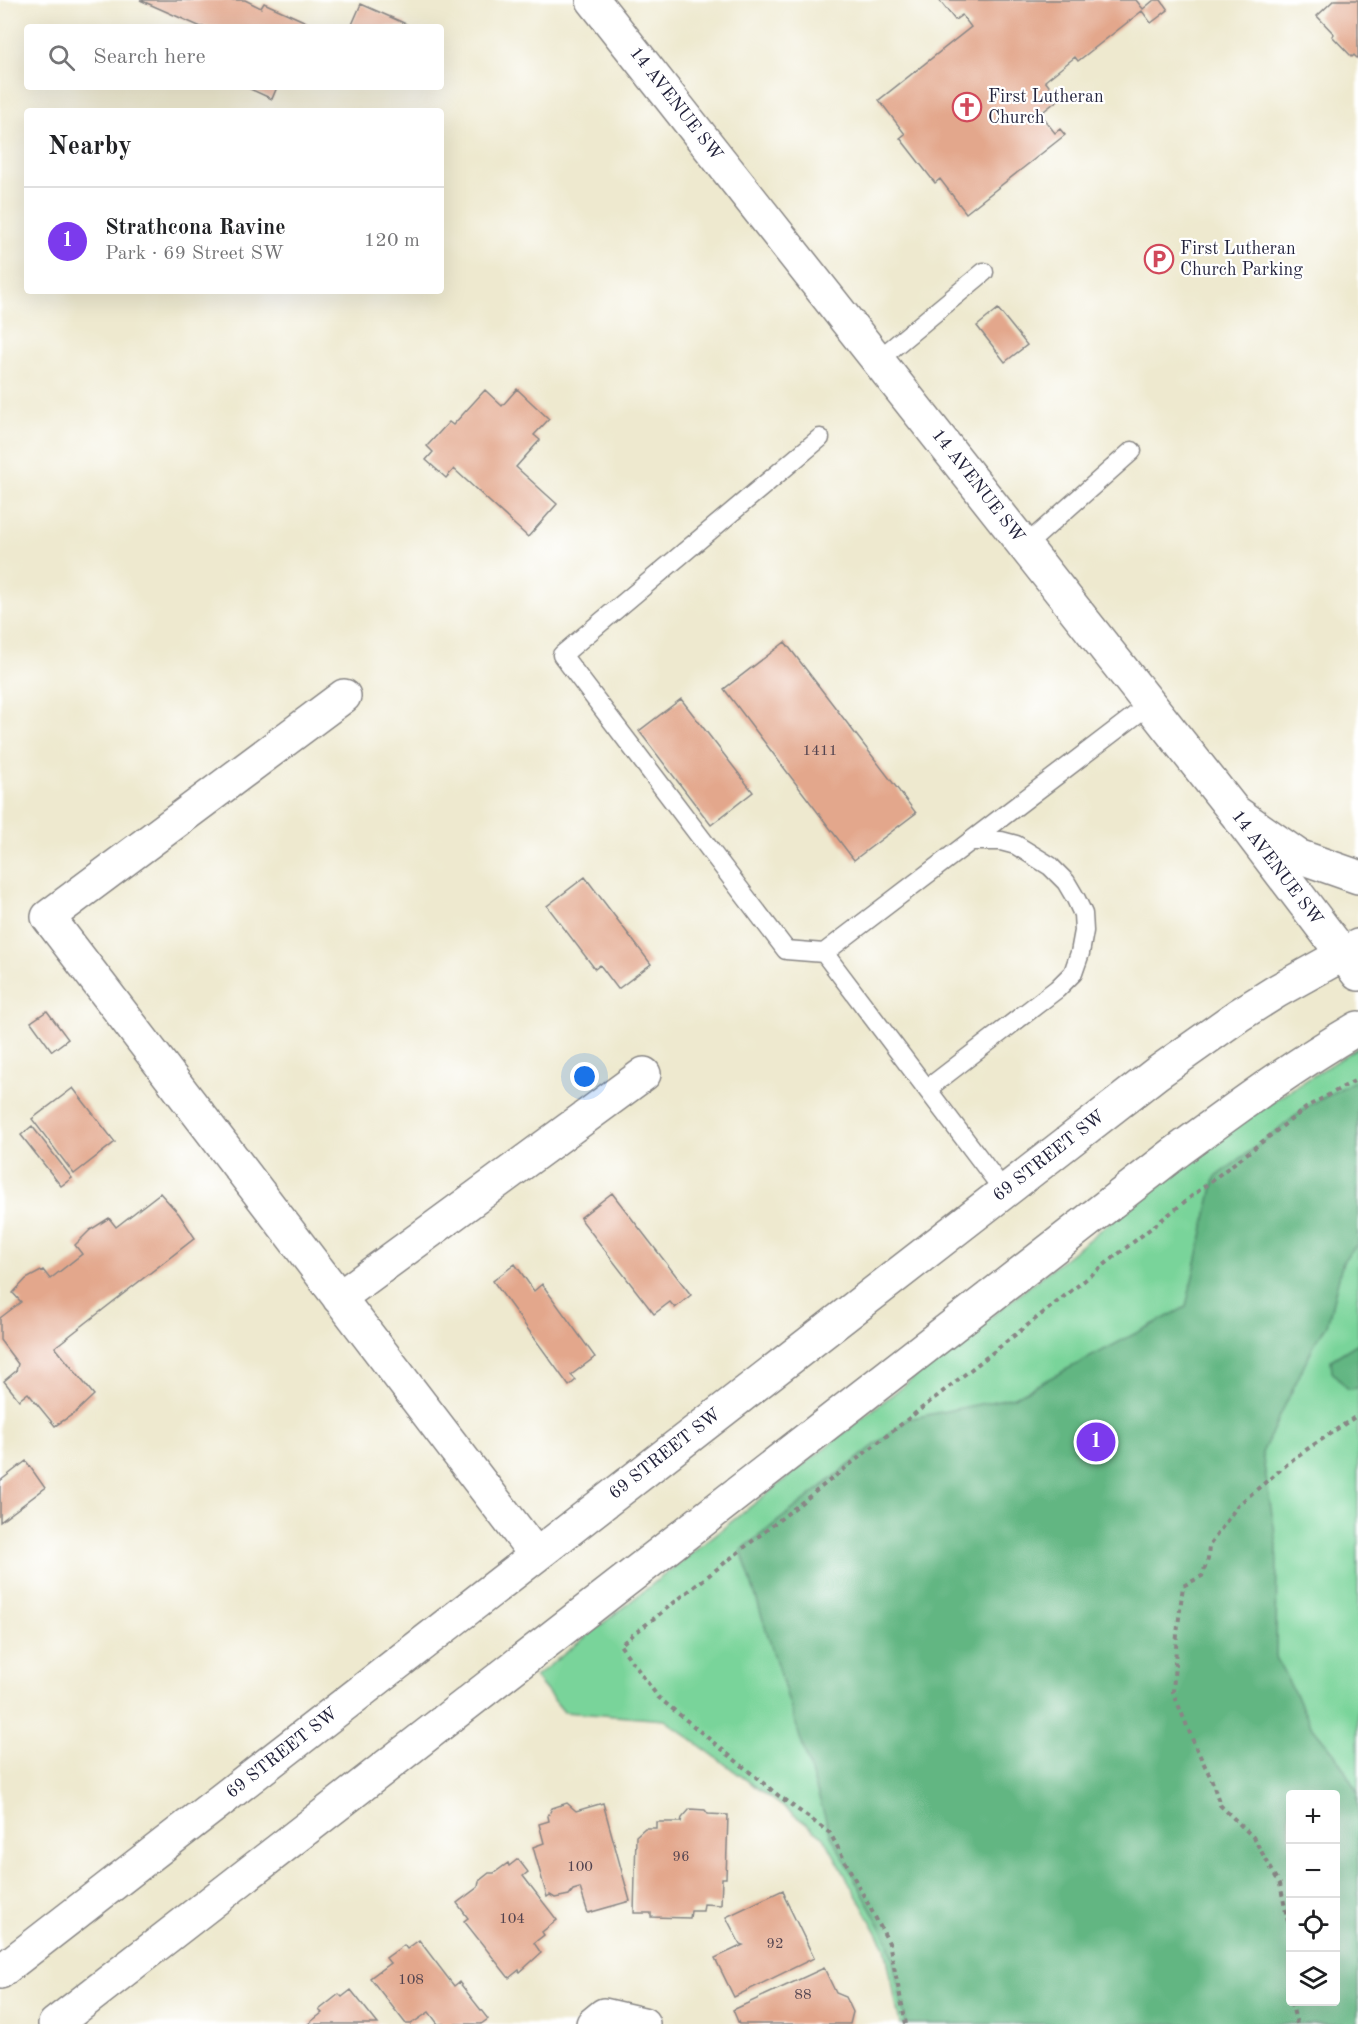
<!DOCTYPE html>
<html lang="en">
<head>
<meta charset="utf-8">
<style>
  :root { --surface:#fff; --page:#f2f2f2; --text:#202124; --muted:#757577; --line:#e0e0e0; --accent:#7c3aed }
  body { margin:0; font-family:"Old Standard TT",serif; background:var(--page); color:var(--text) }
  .controls { position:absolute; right:18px; bottom:18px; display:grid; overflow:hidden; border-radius:6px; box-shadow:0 6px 24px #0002 }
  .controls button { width:54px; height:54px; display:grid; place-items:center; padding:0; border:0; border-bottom:2px solid var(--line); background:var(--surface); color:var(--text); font:30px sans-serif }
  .you { position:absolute; left:585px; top:1077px; width:21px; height:21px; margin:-15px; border:4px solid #fff; border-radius:50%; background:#1a73e8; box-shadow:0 0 0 9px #1a73e833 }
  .badge { display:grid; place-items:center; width:39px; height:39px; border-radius:50%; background:var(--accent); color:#fff; font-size:20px; font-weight:700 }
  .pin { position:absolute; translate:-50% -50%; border:3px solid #fff; box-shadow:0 2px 6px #0006 }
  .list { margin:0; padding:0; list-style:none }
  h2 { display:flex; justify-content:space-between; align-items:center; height:78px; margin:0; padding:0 24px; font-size:26px }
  h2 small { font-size:20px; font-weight:400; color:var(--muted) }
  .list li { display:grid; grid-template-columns:39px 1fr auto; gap:18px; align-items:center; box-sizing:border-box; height:108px; padding:0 24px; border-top:2px solid var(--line) }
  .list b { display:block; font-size:22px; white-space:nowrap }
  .list p { margin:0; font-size:20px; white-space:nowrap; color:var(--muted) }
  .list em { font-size:20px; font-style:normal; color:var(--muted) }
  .icon { flex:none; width:33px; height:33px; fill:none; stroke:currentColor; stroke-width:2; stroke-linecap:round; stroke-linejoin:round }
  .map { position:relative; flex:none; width:1358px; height:2024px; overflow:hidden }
  .search { position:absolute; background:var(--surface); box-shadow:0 6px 24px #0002; left:24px; top:24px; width:420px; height:66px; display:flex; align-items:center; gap:15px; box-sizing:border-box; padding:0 21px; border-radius:6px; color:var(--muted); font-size:22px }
  .panel { position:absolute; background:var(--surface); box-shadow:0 6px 24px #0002; left:24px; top:108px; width:420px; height:186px; border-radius:6px }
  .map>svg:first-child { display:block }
  .green { fill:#79d49a; stroke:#4e7b6a; stroke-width:1.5; fill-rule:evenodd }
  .forest { fill:#62b682; stroke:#426c5e; stroke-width:1.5; fill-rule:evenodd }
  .building { fill:#e3a78c }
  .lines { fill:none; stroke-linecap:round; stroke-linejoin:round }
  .service-casing { stroke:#888685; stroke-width:21 }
  .minor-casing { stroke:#888685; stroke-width:36 }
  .tertiary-casing { stroke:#888685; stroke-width:36 }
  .secondary-casing { stroke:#888685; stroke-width:36 }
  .path { stroke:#888685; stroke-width:4; stroke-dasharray:4.5 4.5; stroke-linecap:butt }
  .service { stroke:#fff; stroke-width:18 }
  .minor { stroke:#fff; stroke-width:33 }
  .tertiary { stroke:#fff; stroke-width:33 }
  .secondary { stroke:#fff; stroke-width:33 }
  .labels { text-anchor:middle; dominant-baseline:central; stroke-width:4.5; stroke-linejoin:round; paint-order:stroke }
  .number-label { font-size:15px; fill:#52434f }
  .poi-label { font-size:18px; fill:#22223b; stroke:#fff; text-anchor:start }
  .street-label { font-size:18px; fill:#22223b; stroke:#fff }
</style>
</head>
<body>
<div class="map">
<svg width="1358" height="2024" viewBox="0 0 1358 2024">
  <rect width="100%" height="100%" fill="#fff"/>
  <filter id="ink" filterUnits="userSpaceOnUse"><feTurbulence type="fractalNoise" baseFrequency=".0167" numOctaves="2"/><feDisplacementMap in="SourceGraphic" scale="12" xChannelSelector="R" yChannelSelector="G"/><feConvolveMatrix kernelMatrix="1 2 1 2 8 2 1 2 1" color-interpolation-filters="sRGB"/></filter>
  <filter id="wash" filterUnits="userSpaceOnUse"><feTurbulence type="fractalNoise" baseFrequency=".008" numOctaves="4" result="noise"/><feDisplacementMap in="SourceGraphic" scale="24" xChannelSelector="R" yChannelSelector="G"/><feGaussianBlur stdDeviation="1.35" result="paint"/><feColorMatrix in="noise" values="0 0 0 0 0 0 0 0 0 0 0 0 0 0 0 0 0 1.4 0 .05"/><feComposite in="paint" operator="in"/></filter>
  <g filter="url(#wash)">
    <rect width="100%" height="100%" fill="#eee9cf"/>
    <path class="green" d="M1358,1047V2024H900L885,1947L824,1837L665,1720L564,1712L535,1677L1222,1134ZM1290,1794H1336V2002H1290Z"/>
    <path class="forest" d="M1358,1079V1243L1343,1261L1327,1325L1316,1341L1262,1453L1277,1545L1276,1657L1311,1725L1335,1754L1358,1793V2024H906L889,1943L830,1833L741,1550L908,1419L1014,1397L1186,1307L1215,1178L1310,1105ZM1290,1794H1336V2002H1290Z
      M1358,1343V1388L1348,1389L1332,1372L1331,1360Z"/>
    <g id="blocks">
      <path class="building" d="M140,0H245L261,8L264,3L306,22L304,27H201Z
        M939,0H1136L1143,9L1154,0H1161L1168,10L1151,23L1142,11L1078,61L1075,57L1045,81L1059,99L1040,114L1055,133L1060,129L1065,135L966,213L940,179L935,183L900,138L905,134L879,100L971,27L962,15L955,20Z
        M1334,0H1358V59L1354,55L1352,57L1332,36L1334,34L1317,16Z
        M361,4L406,24L405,27H351Z
        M246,87H277L272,99Z
        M998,309L1027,345L1005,362L977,326Z
        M517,389L549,419L534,435L540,440L516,467L557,504L528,537L454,469L446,478L426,460L433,452L427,446L449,422L453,425L485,390L502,406Z
        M785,642L916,813L854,860L724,689Z
        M681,699L753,792L711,825L639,731Z
        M585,877L651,964L618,989L600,965L595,969L547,906Z
        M47,1011L68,1039L52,1051L31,1022Z
        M73,1088L115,1142L74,1174L32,1119Z
        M32,1126L72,1178L61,1186L21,1135Z
        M160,1193L179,1214L195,1238L55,1347L94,1395L75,1413L55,1426L28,1393L19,1400L4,1381L16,1371L18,1364L0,1340V1318L21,1302L13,1293L26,1279L43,1270L50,1279L82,1254L75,1245L90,1230L109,1218L116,1227Z
        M612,1193L691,1295L675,1308L670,1302L654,1314L580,1218Z
        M515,1264L534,1291L542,1284L595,1357L571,1375L576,1380L569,1386L493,1281Z
        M26,1461L45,1488L0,1522V1481Z
        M567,1803L576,1811L603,1803L630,1901L588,1913L580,1888L573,1890L569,1895L555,1898L550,1895L547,1897L533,1847L544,1843L539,1824L549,1821L548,1816L552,1808Z
        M690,1809L705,1810L708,1814L728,1815L726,1878H722L721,1905L704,1904L703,1911H691L690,1918L651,1917V1913H634L636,1836L645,1828H656V1822H681L682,1818Z
        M518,1859L528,1872L523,1876L557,1920L542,1932L544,1935L534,1943L541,1953L520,1972L519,1970L509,1978L464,1921L468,1918L457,1903L478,1887L479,1881L489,1873H494L508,1863L509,1866Z
        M783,1890L785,1896H784L814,1958L734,1997L715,1958L743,1945L740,1944L726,1917Z
        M419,1940L454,1986L459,1982L488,2019L481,2024H438L429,2012L411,2024H406L370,1978L390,1963L386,1958L404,1945L407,1949Z
        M824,1968L836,1993L846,1997L853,2012L850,2024H739L733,2010Z
        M351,1990L378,2024H308L322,2013L319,2010L339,1994L342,1997Z"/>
    </g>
  </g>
  <g filter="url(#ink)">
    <use href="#blocks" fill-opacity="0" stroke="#888685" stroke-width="1.5"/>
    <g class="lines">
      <g class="service-casing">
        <path id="service" d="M878,360L984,272
          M820,438L562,655L786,950L824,953
          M1025,546L1132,451
          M927,1089L1057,989L1073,973L1080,953L1084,931L1083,914L1076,899L1066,882L1050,866L1016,845L1001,841H971
          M1004,1191L824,953L1150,704"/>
      </g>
      <g class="minor-casing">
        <path id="minor" d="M344,696L48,917L536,1555
          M339,1298L644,1074
          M593,2024L604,2015L643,2024"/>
      </g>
      <g class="tertiary-casing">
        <path id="tertiary" d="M593,0L1234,811L1358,974"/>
      </g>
      <g class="secondary-casing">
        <path id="secondary" d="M1234,811L1298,856L1358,877
          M0,1972L1157,1073L1239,1015L1277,991L1358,946
          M55,2024L1175,1153C1235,1109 1294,1065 1358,1028"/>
      </g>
      <path class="path" d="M1290,1931L1280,1884L1253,1837L1220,1805L1211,1778L1196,1748L1173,1692L1177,1634L1183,1586L1202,1576L1208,1559L1209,1546L1238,1505L1297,1456L1358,1415
        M1290,1993V1998
        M1291,2002L1297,2024
        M906,2024L889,1943L830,1833L779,1796L658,1697L620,1645L1215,1178L1310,1105L1358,1079"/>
      <use href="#service" class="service"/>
      <use href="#minor" class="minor"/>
      <use href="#tertiary" class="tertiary"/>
      <use href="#secondary" class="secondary"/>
    </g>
  </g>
  <defs>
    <g id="church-ring" transform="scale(1.5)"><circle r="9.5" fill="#fff" stroke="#d1495b" stroke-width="1.5"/><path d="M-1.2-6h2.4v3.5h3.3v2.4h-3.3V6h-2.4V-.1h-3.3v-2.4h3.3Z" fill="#d1495b"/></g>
    <g id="parking-ring" transform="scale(1.5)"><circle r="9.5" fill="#fff" stroke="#d1495b" stroke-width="1.5"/><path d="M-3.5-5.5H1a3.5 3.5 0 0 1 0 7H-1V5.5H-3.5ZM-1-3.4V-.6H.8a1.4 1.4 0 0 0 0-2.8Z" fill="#d1495b"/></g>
  </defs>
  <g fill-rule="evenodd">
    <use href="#church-ring" x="967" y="107"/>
    <use href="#parking-ring" x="1159" y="259"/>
  </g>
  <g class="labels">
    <g class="number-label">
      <text x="820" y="751">1411</text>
      <text x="681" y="1857">96</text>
      <text x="580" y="1867">100</text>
      <text x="512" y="1919">104</text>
      <text x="775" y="1944">92</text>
      <text x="411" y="1980">108</text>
      <text x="803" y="1995">88</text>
    </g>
    <g class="poi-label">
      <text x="988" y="97">First Lutheran<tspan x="988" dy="21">Church</tspan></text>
      <text x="1180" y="249">First Lutheran<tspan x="1180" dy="21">Church Parking</tspan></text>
    </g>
    <g class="street-label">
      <text transform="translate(676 104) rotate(52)">14 AVENUE SW</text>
      <text transform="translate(978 486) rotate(52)">14 AVENUE SW</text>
      <text transform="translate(1277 868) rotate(53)">14 AVENUE SW</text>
      <text transform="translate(1049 1156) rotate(-38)">69 STREET SW</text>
      <text transform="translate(665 1454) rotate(-38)">69 STREET SW</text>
      <text transform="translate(282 1753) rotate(-38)">69 STREET SW</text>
    </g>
  </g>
</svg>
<div class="controls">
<button>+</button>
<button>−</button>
<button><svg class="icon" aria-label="locate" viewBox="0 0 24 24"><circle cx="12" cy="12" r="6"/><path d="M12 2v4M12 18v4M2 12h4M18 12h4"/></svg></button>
<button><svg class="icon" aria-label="layers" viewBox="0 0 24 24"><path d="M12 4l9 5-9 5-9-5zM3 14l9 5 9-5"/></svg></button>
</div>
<div class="you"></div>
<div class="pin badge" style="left:1096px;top:1442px">1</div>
<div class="search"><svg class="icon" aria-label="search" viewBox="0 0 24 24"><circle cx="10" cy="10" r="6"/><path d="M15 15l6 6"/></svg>Search here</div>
<section class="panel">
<h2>Nearby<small></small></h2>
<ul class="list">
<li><span class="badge">1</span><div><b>Strathcona Ravine</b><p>Park · 69 Street SW</p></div><em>120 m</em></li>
</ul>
</section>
</div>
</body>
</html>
